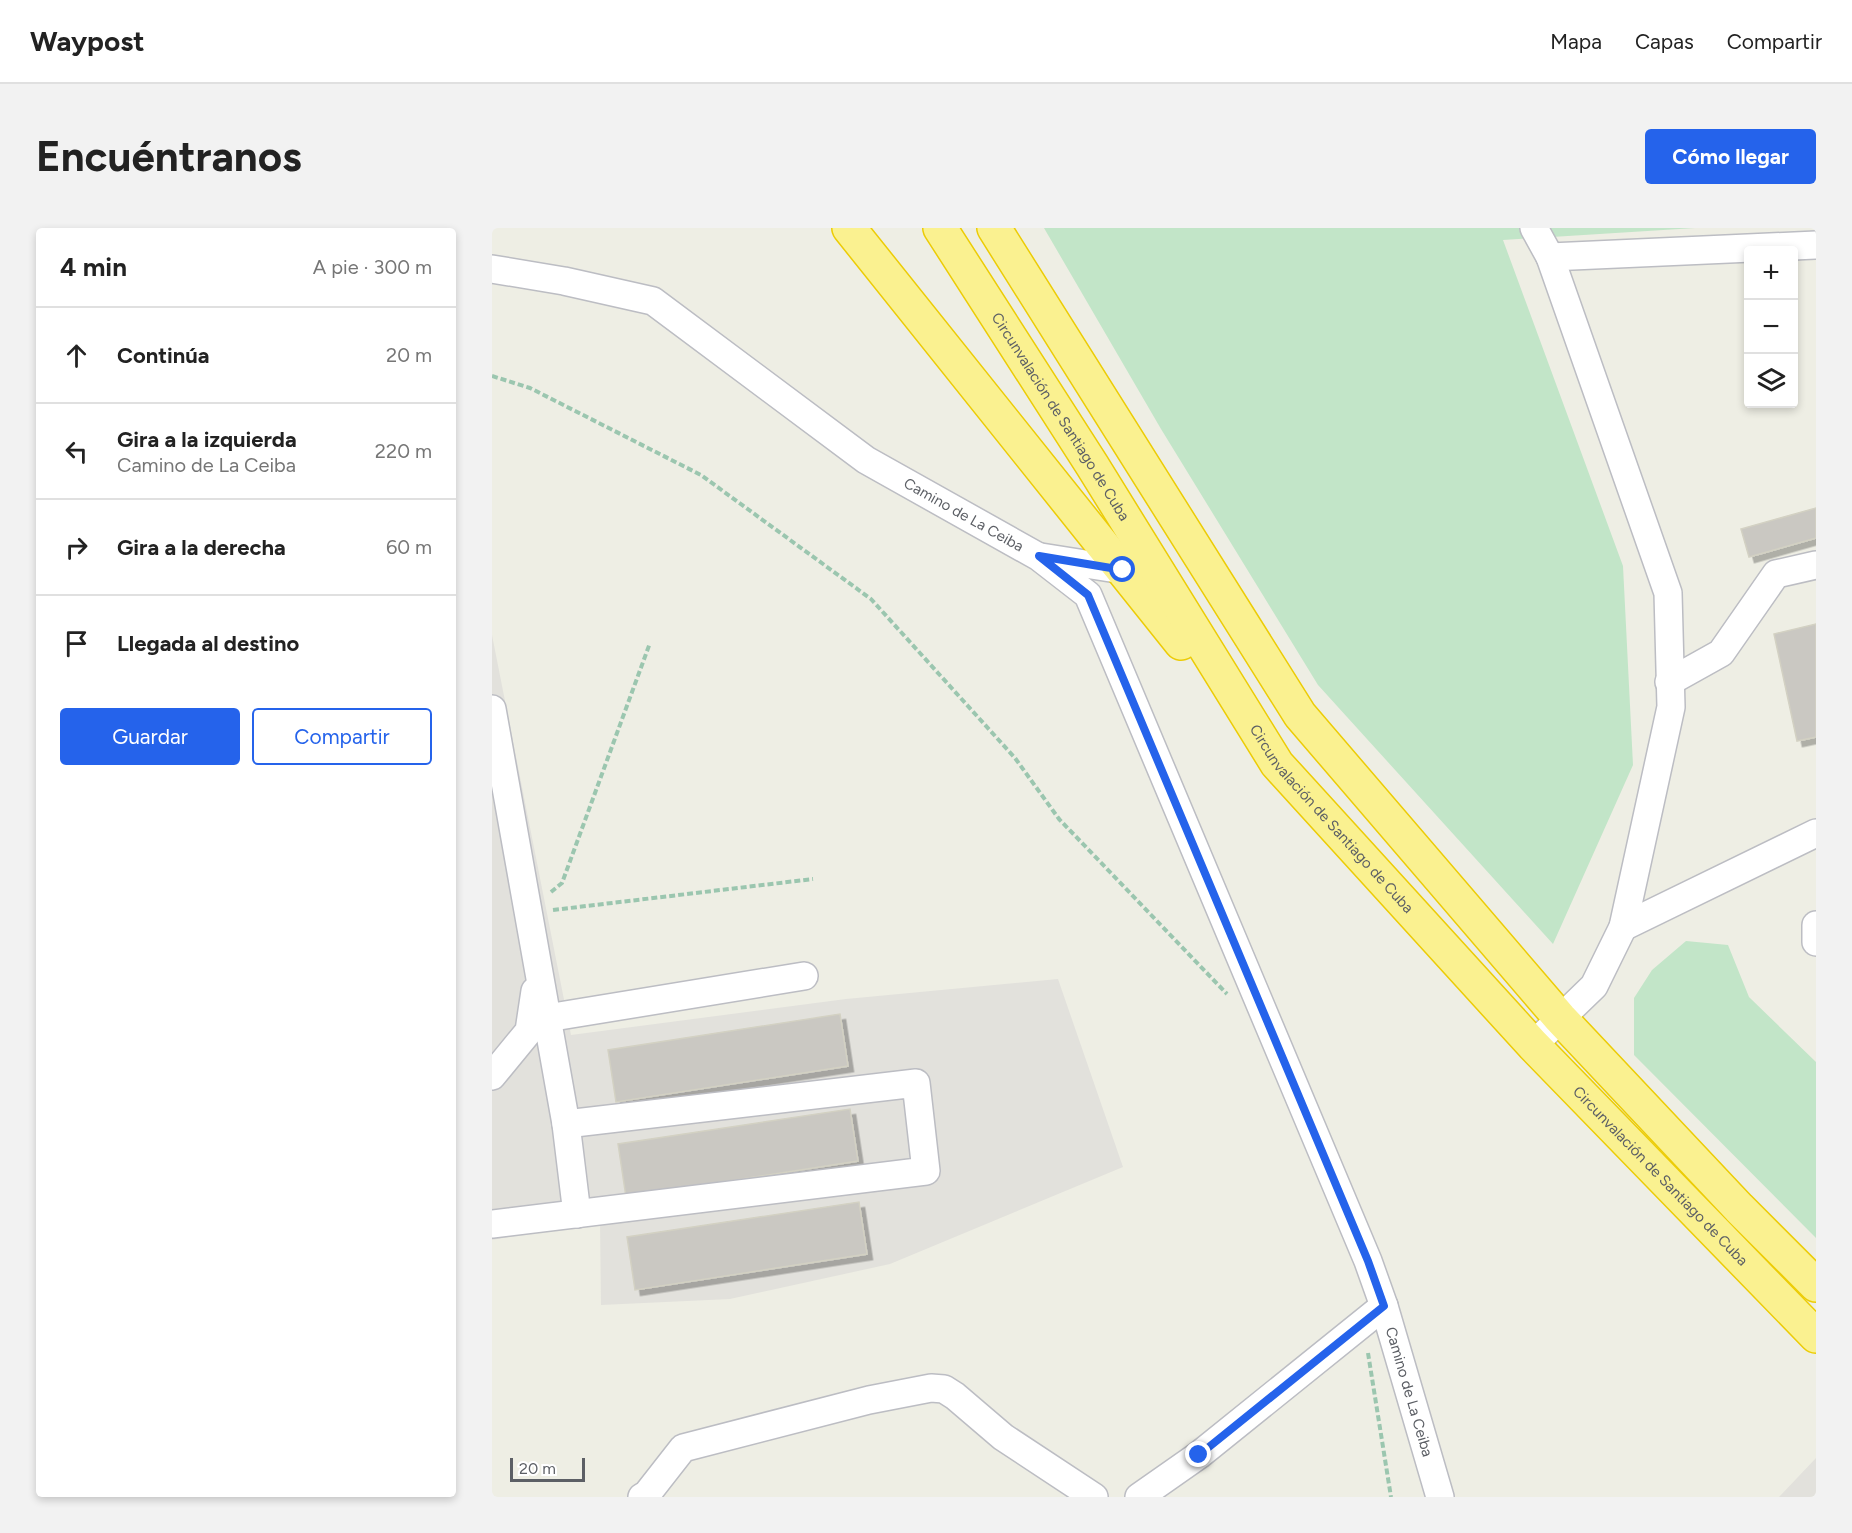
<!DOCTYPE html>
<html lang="es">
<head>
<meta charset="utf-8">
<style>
  :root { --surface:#fff; --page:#f2f2f2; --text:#222; --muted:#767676; --line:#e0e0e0; --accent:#2563eb }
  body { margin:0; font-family:Figtree,sans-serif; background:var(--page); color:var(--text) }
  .controls { position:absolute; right:18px; top:18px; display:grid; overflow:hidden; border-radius:6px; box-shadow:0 3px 9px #0003 }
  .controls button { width:54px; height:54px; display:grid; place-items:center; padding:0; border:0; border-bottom:2px solid var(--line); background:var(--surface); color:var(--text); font:30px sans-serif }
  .scale { position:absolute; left:18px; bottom:15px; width:75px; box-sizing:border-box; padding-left:6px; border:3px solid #5c5f65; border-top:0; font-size:16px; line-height:21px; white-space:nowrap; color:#5c5f65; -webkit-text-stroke:4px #fff; paint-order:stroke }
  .stop { position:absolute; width:18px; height:18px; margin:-14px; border:4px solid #2563eb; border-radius:50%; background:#fff }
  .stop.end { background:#2563eb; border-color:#fff; box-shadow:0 2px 6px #0008 }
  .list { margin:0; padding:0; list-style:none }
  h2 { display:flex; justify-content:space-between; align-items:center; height:78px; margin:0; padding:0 24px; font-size:26px }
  h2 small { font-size:20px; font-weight:400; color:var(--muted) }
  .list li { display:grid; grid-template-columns:39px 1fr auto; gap:18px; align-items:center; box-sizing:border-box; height:96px; padding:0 24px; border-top:2px solid var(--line) }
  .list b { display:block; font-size:22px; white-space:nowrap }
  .list p { margin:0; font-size:20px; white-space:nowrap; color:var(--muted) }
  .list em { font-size:20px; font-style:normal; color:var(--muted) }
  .actions { display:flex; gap:12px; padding:18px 24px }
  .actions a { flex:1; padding:14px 0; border:2px solid var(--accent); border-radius:6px; text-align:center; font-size:21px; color:var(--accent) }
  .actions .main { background:var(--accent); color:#fff }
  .icon { flex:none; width:33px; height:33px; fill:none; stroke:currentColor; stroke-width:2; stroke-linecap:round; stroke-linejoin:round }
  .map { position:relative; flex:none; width:1324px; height:1269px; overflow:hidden; border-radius:6px }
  header { display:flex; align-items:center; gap:36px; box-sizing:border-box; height:84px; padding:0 30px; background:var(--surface); border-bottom:2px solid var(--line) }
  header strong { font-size:28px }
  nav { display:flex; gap:33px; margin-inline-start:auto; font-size:21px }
  .intro { display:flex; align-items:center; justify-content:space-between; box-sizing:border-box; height:144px; padding:0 36px }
  h1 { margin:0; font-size:42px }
  .button { padding:15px 27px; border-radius:6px; background:var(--accent); color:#fff; font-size:21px; font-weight:700 }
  main { display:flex; gap:36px; padding:0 36px }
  aside { flex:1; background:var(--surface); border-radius:6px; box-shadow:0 3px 9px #0003 }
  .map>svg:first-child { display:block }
  .industrial { fill:#e2e1dc }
  .green { fill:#c2e5c8 }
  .building { fill:#cac8c2; stroke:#d3d1c3; stroke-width:1.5; filter:url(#shadow) }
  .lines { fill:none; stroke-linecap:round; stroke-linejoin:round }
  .minor-casing { stroke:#bcbdc3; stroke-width:30 }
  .highway-casing { stroke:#eccc06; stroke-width:36 }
  .path { stroke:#9bc6af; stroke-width:4; stroke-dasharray:6 3; stroke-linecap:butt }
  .minor { stroke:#fff; stroke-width:27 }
  .highway { stroke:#faf190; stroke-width:33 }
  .route { stroke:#2563eb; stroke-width:8 }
  .labels { text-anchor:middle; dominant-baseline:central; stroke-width:4.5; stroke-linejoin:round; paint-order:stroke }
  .street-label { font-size:15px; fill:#5c5f65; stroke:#fff }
</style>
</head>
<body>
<header>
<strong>Waypost</strong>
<nav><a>Mapa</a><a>Capas</a><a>Compartir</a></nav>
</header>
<div class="intro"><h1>Encuéntranos</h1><a class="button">Cómo llegar</a></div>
<main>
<aside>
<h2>4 min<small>A pie · 300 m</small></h2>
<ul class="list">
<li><svg class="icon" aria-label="ahead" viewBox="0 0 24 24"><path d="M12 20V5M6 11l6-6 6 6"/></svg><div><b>Continúa</b></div><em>20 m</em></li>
<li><svg class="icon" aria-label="left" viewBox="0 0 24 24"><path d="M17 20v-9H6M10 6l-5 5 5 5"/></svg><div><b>Gira a la izquierda</b><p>Camino de La Ceiba</p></div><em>220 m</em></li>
<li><svg class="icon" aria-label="right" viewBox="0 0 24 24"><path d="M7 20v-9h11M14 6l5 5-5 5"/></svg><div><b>Gira a la derecha</b></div><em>60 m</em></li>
<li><svg class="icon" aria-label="arrive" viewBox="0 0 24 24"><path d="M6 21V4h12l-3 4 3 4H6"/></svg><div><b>Llegada al destino</b></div></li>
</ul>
<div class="actions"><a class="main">Guardar</a><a>Compartir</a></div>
</aside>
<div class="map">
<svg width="1324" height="1269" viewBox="0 0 1324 1269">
  <defs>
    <filter id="shadow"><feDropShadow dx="5.5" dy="5.5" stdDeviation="0" flood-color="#0004"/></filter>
  </defs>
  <rect width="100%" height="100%" fill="#eeeee4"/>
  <path class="industrial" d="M0,407L79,807L354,771L566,751L631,939L398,1036L238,1071L109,1077L108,993L0,1012Z
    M1324,1230V1269H1287Z"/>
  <path class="green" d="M552,0H1203L1011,12L1131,338L1141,537L1061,716L826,457L669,201Z
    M1194,713L1236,717L1257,769L1324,834V1010L1142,827V770L1160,742Z"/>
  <path class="building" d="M1324,280V310L1257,329L1249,301Z
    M1324,396V509L1305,513L1282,406Z
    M348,786L356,838L124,874L116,822Z
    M358,881L366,933L134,969L126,916Z
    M367,974L375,1026L143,1062L135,1009Z"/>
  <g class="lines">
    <g class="minor-casing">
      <g id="minor">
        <path d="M1058,29L1324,17"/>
        <path id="s1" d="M0,41L72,53L161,73L374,232L547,329L596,367L876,1033L892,1078L948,1269"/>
        <path d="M549,329L631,342"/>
        <path d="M1177,454L1229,425L1284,346L1324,337"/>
        <path d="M0,481L74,896L85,986"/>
        <path d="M1324,697V714"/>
        <path d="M1131,699L1324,605"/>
        <path d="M55,790L312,748"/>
        <path d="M1041,817L1102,758L1131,699L1179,479L1176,365L1058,29L1042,0"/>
        <path d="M0,848L37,803L43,763"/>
        <path d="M0,996L434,943L424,855L74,896"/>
        <path d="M150,1269L155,1266L191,1220L377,1172L439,1160L452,1161L463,1168L511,1209L602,1269"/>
        <path d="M647,1269L707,1227L892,1078"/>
      </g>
    </g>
    <g class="highway-casing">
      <g id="highway">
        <path d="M357,0L689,415"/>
        <path id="s2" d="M448,0L600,237L785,536L1041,817L1324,1108"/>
        <path d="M502,0L808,487L1068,790L1247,980L1324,1057"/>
      </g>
    </g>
    <path class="path" d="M0,148L38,160L209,247L379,371L523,530L567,591L735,766
      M59,664L70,655L158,415
      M61,682L321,651
      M876,1125L899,1269"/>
    <use href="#minor" class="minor"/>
    <use href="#highway" class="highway"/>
  </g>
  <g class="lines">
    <path class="route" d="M631,342L547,328L596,367L876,1033L892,1078L707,1227"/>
  </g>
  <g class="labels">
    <g class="street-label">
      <text stroke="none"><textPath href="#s2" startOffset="224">Circunvalación de Santiago de Cuba</textPath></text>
      <text stroke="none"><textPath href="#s1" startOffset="542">Camino de La Ceiba</textPath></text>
      <text stroke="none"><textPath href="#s2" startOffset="710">Circunvalación de Santiago de Cuba</textPath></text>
      <text stroke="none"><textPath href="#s2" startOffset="1196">Circunvalación de Santiago de Cuba</textPath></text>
      <text stroke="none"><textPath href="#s1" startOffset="1550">Camino de La Ceiba</textPath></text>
    </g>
  </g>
</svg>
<div class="controls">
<button>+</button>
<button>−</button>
<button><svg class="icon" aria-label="layers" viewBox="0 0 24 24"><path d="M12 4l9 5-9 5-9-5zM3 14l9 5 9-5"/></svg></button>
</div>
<div class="scale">20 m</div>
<div class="stop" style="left:631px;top:342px"></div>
<div class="stop end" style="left:707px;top:1227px"></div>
</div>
</main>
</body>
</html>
